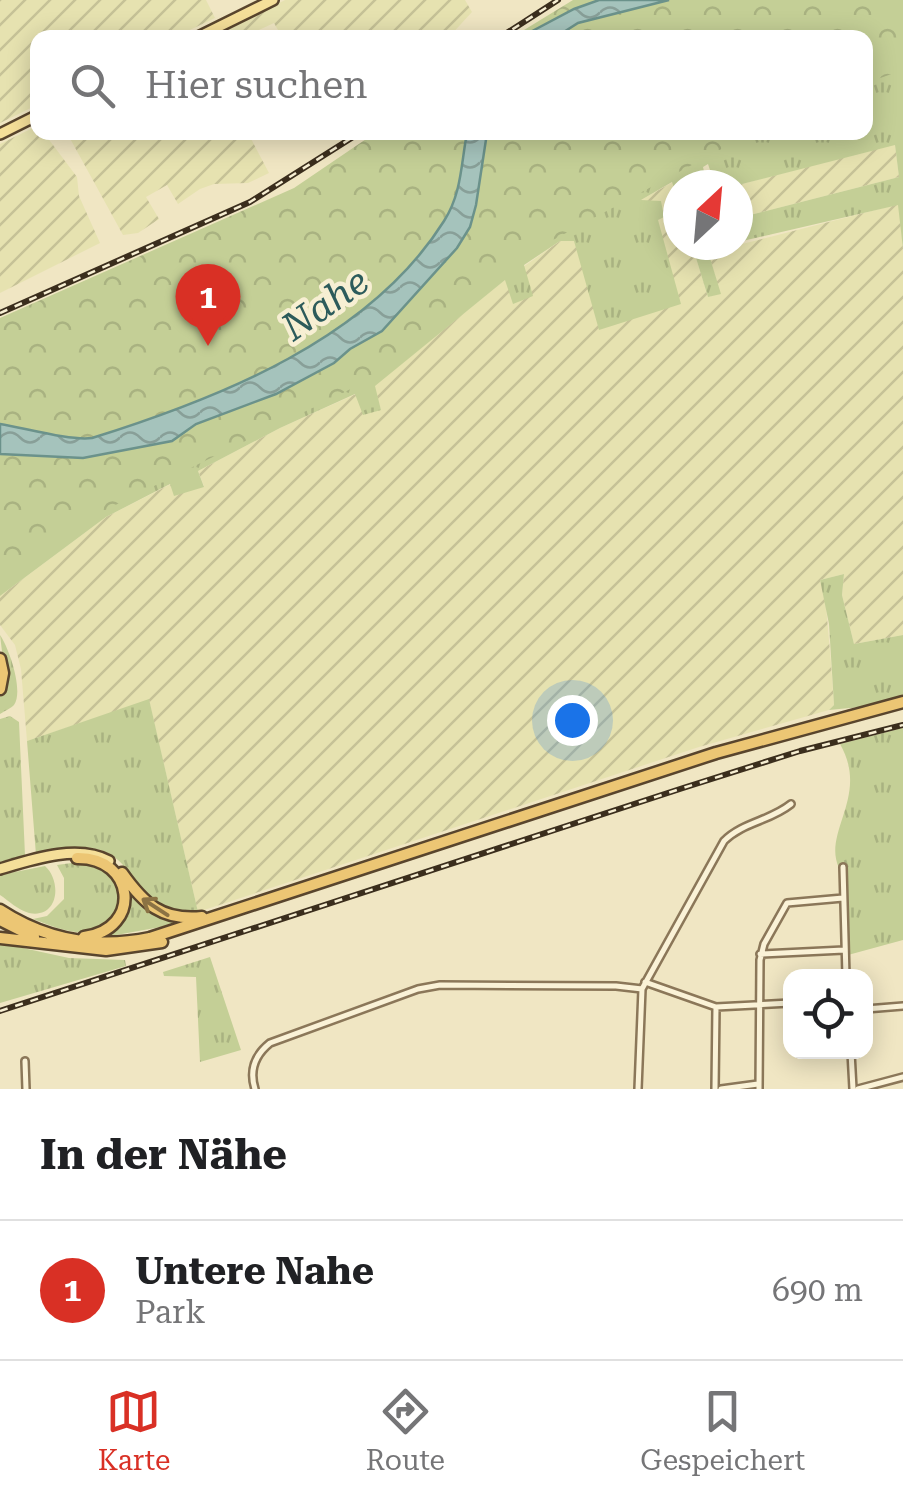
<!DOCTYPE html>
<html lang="de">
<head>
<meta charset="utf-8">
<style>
  :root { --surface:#fff; --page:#f6f6f6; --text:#202124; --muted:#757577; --line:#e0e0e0; --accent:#d93025 }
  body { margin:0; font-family:"Roboto Serif",serif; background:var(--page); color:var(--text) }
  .controls { position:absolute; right:30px; bottom:30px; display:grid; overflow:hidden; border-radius:20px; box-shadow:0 5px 25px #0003 }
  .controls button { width:90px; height:90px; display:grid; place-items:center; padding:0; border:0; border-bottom:2px solid var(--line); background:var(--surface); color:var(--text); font:50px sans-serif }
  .compass { position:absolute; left:663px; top:170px; width:90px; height:90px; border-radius:50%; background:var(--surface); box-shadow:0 5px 25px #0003; rotate:26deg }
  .you { position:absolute; left:572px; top:720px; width:35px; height:35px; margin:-25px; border:8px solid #fff; border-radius:50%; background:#1a73e8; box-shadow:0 0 0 15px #1a73e833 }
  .badge { display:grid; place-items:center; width:65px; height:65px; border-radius:50%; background:var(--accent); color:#fff; font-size:32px; font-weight:700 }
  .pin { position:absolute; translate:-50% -82px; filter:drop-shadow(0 2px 5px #0008) }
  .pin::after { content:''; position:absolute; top:52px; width:35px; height:30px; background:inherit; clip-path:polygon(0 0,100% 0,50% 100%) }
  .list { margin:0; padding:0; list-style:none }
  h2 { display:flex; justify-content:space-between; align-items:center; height:130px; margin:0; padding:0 40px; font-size:42px }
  h2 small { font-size:32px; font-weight:400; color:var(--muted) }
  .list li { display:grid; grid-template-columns:65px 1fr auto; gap:30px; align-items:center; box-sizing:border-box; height:140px; padding:0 40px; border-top:2px solid var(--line) }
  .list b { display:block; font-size:38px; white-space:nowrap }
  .list p { margin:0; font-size:32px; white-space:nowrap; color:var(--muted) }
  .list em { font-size:32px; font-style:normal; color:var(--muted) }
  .icon { flex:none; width:55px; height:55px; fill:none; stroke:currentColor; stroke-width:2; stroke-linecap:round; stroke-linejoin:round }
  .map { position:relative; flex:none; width:903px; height:1089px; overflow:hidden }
  .search { position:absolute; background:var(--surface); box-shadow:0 5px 25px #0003; left:30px; right:30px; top:30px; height:110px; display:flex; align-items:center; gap:25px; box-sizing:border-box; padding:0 35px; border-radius:20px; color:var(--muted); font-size:38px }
  .sheet { height:270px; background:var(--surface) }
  nav { display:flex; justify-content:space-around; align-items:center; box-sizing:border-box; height:140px; border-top:2px solid var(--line); background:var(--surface); font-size:28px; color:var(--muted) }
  nav a { display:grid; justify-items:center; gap:5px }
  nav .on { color:var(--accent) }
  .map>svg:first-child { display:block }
  .farmland { fill:url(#farmland-furrows) }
  .grass { fill:url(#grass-tufts) }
  .park { fill:url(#park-crowns) }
  .water { fill:url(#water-waves); stroke:#6b928b; stroke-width:2.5 }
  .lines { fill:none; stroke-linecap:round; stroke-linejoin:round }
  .minor-casing { stroke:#8b7759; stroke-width:10 }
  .primary-casing { stroke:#59452d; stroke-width:14 }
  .trunk-casing { stroke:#59452d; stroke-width:15 }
  .minor { stroke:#faf2d7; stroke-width:5 }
  .primary { stroke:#f5df99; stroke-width:9 }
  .trunk { stroke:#ecc674; stroke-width:10 }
  .rail-casing { stroke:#3b2e1d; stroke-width:6 }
  .rail { stroke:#f7efd3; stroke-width:2.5; stroke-dasharray:8; stroke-linecap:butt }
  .oneway { stroke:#8b7244 }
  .labels { text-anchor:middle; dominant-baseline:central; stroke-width:9; stroke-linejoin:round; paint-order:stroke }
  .water-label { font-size:38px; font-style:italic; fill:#2c5b5b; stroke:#f7efd3 }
</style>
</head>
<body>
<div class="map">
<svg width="903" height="1089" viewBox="0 0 903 1089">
  <defs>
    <pattern id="farmland-furrows" width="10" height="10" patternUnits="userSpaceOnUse" patternTransform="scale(2.5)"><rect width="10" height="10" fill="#e6e2b0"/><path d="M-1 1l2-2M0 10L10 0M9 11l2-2" fill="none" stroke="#c6c297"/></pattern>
    <pattern id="grass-tufts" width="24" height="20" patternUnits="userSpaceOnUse" patternTransform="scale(2.5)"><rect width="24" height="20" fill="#c4cf96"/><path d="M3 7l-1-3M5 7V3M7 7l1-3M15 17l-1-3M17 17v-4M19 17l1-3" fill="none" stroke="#a9b281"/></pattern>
    <pattern id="park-crowns" width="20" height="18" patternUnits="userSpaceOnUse" patternTransform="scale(2.5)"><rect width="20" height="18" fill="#c4cf96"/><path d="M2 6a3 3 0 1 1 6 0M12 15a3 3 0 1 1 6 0" fill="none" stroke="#a9b281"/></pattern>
    <pattern id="water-waves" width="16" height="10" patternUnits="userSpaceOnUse" patternTransform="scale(2.5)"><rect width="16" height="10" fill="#a5c3bc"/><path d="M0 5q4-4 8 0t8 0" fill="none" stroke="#889f98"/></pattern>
  </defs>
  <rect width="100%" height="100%" fill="#f0e6c3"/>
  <path class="farmland" d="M0,0H206L215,18L175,37L38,38L37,105L0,123Z
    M285,0H465L472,12L449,37H282L274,23L244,37L211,38Z
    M37,126L38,132L44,133L77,177L79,196L100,243L0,293V144Z
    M67,133H248L269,173L248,183L214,184L200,189L178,204L167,185L146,197L159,219L138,233L123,235Z
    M895,144L899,177L738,218V185Z
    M673,182L678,199V245H692L708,297L720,293L706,245H738L899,204L903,249V635L854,644L842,595L844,574L820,580L826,606L831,663L834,705L829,710L699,747L198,912L149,700L27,741L21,669L15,645L0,625V596L106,517L171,484L204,486L198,471L280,428L356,394L381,410L374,386L506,279L560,241L573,240L680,304L657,219L641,200Z"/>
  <path class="grass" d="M903,0V249L898,205L738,242V218L899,177L895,145L738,185H715L708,164L703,167L707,185H678V199L672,182L641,200L661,201L664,217L658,220L681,304L599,330L574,241H560L524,265L533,296L513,304L505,280L375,386L381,410L363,415L355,394L280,428L198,471L204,487L174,496L170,484L106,517L0,596V454L487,133L866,132V38Z
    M692,245H706L721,294L708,297Z
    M844,574L842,595L854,644L903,635V697L860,707L829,710L834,705L829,624L820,580Z
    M0,635C9,648 24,691 14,705C11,708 3,712 0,714V697L6,684Z
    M149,699L198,912C128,911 143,862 97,849C79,844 54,852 36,855L27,741Z
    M10,716L19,722L25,855L0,862V719Z
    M903,728V940L848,955L845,868H839C822,832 870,796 840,744Z
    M79,862C90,864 100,865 109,872C130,890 120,922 96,930C77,937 51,926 33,919L47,916L64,899V878L57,865Z
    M45,866C62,881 59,919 29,913C18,910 9,901 0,895V875Z
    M130,891C144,909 160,920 183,923L105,937C123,925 129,912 130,891Z
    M0,943L69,958L125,960L126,966L0,1003Z
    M210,957L241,1050L200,1062L196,977L164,976L163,972Z"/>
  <path class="park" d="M573,0H903V70L866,83V38H511Z
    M375,133H751L529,253L381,374L89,518L0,584V318L294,188Z"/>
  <path class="water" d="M599,0H669L578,23L556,37H521L574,9Z
    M467,133H487L476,205L470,227L457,248L382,331L350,349L334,363L276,394L196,424L172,441L83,458L0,454V424C25,428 70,441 92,438C220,398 370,339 444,221C462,193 461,163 467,133Z"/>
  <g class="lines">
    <g class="minor-casing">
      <path id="minor" d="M843,867L846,976
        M760,954L844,950
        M645,982L716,1007L790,1003
        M866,1009L903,1006
        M851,1052L853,1089
        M25,1061L26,1089
        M255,1089C249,1070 255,1055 270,1043L418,989L440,985L616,986L642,989
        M638,1089L642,989L724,841C743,822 770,821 791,804
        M715,1089L716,1007
        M721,1089L758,1084
        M759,1089L760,960L764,944L787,903L843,898
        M858,1089L903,1077"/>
    </g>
    <g class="primary-casing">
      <path id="primary" d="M196,38L273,0
        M0,134L38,115
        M0,869C33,859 78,844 109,861"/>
    </g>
    <g class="trunk-casing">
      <path id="trunk" d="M0,659L3,673L0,689
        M77,858C135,857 143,929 84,937
        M122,873C144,904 162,921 202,917
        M0,910C46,940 97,949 150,938L716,753L903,702
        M0,920L34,937
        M0,938L106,950L162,942"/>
    </g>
    <use href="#minor" class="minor"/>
    <use href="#primary" class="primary"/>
    <use href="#trunk" class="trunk"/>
    <g class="rail-casing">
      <path id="rail" d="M499,38L558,0
        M0,313L250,202L361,132
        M0,1011L683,788L800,751L903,725"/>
    </g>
    <use href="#rail" class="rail"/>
  </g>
  <defs><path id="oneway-shaft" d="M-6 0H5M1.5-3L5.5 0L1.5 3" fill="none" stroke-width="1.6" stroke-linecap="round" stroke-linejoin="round" transform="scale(2.5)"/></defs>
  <use class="oneway" href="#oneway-shaft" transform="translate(155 907) rotate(-147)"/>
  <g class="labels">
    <g class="water-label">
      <text transform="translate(325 304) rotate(-35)">Nahe</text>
    </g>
  </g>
</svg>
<div class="controls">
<button><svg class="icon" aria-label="locate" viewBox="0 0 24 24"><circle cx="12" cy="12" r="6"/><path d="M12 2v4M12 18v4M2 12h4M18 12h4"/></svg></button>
</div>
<svg class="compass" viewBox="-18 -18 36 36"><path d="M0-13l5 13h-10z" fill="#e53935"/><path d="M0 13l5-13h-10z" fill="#757577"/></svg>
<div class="you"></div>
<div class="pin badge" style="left:208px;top:346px">1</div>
<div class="search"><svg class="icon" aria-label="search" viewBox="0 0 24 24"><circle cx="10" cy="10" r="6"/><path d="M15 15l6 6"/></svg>Hier suchen</div>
</div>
<section class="sheet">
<h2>In der Nähe<small></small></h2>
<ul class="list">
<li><span class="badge">1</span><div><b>Untere Nahe</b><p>Park</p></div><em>690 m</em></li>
</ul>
</section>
<nav>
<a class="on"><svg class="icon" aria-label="map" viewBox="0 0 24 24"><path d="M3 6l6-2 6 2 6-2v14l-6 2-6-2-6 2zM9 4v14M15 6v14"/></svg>Karte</a>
<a><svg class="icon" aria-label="directions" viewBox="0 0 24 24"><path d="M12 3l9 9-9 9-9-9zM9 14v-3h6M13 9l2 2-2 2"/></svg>Route</a>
<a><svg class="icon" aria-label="saved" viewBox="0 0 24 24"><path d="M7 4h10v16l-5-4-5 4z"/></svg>Gespeichert</a>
</nav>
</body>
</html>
